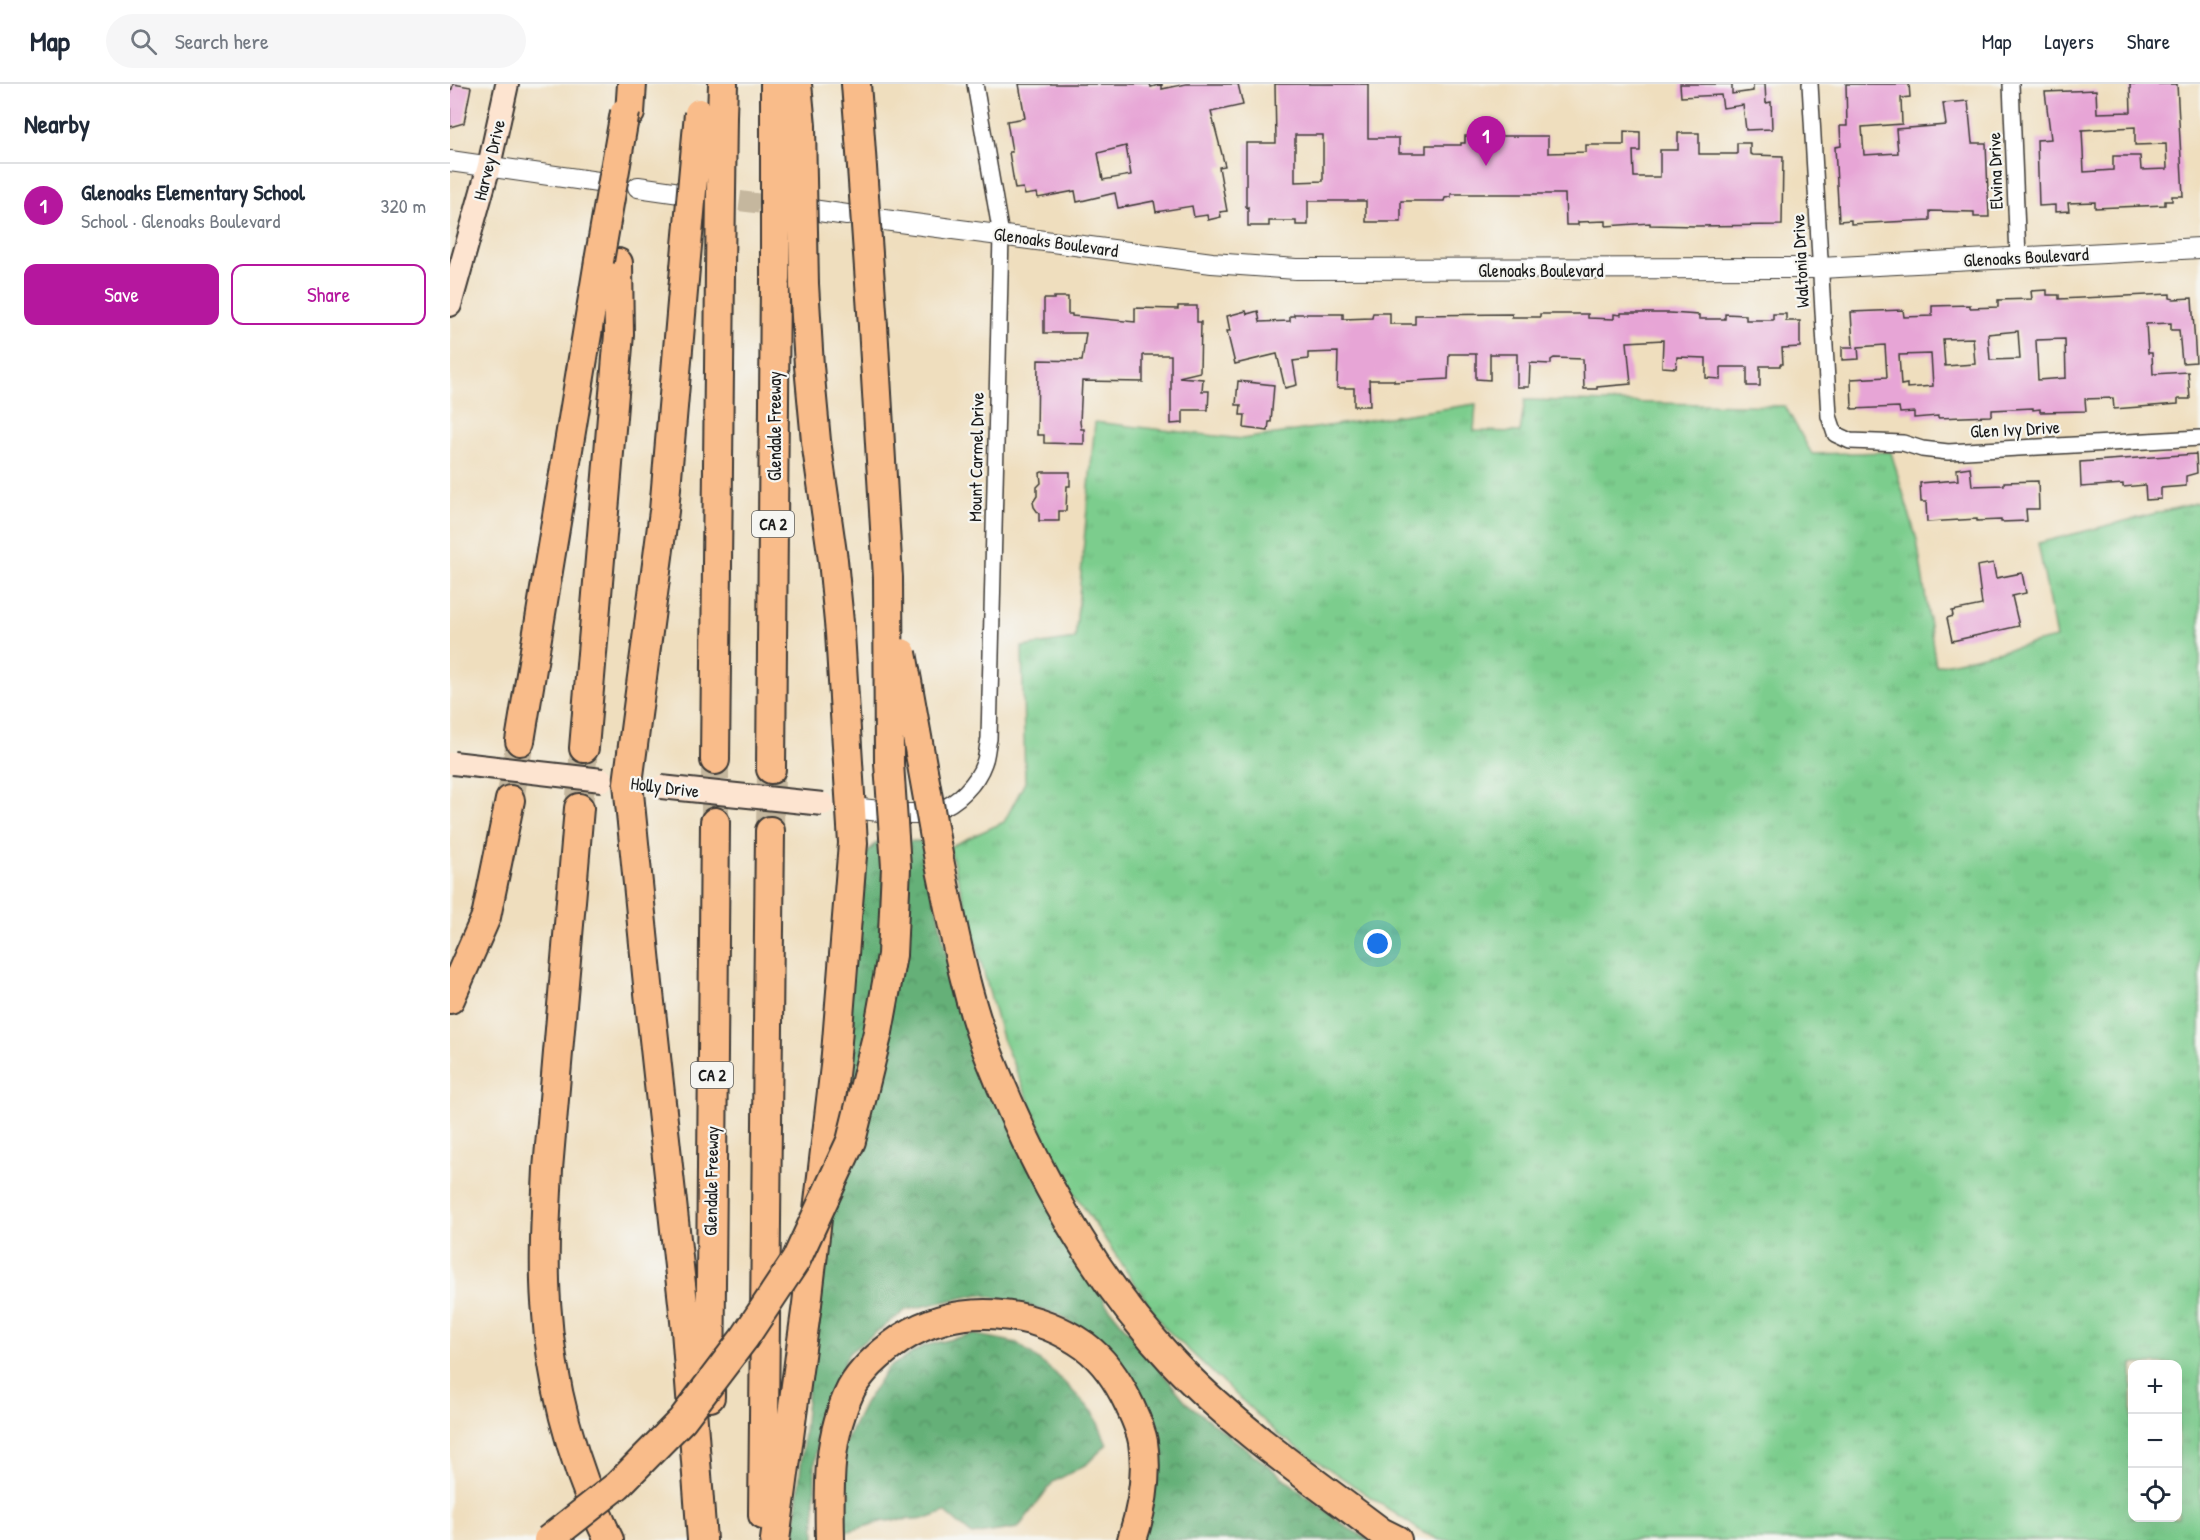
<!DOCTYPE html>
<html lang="en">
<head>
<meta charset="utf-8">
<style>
  :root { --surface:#fff; --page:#f6f6f7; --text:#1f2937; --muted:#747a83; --line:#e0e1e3; --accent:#b5179e }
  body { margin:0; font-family:"Patrick Hand",sans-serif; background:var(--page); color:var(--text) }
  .controls { position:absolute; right:18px; bottom:18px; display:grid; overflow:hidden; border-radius:12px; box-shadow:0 6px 24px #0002 }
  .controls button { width:54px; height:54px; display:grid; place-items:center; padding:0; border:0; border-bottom:2px solid var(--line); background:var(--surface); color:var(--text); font:30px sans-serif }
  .you { position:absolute; left:928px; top:860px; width:21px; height:21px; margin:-15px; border:4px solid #fff; border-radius:50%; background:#1a73e8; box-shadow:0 0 0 9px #1a73e833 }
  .badge { display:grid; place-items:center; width:39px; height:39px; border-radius:50%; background:var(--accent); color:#fff; font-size:20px; font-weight:700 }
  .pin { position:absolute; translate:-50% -50px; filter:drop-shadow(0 2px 3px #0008) }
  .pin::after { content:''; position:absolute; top:32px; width:21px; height:18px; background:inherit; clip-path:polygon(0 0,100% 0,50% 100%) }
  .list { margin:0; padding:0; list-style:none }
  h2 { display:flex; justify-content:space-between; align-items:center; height:78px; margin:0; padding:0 24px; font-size:26px }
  h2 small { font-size:20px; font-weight:400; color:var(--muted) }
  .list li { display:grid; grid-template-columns:39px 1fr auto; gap:18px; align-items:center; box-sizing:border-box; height:84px; padding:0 24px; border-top:2px solid var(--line) }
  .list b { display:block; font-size:22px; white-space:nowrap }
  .list p { margin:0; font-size:20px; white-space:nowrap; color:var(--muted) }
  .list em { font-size:20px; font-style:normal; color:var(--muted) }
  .actions { display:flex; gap:12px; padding:18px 24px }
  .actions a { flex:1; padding:14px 0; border:2px solid var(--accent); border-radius:12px; text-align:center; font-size:21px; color:var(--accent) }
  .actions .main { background:var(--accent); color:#fff }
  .icon { flex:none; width:33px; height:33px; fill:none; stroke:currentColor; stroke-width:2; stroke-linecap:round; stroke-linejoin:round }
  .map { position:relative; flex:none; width:1750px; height:1456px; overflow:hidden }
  header { display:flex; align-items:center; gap:36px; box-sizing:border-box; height:84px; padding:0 30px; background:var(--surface); border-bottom:2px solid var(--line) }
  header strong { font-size:28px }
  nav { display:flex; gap:33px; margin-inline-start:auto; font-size:21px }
  .search { width:420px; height:54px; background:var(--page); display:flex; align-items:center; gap:15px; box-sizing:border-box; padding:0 21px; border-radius:33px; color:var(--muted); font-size:22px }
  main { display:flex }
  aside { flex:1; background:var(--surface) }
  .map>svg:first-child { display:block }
  .grass { fill:url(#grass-tufts); stroke:#4c7454; stroke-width:1.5; fill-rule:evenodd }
  .forest { fill:url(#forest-crowns); stroke:#40664a; stroke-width:1.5 }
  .building { fill:#e7a5d6; fill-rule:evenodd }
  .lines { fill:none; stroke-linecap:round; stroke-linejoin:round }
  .tertiary-tunnel { stroke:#c5b79e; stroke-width:20; stroke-dasharray:20 10; stroke-linecap:butt }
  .motorway-tunnel { stroke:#c5b79e; stroke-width:28; stroke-dasharray:28 14; stroke-linecap:butt }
  .minor-casing { stroke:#3c3934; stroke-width:18 }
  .tertiary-casing { stroke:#3c3934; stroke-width:22 }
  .secondary-casing { stroke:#3c3934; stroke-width:26 }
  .motorway-casing { stroke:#3c3934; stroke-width:32 }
  .minor { stroke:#fff; stroke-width:15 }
  .tertiary { stroke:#fff; stroke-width:20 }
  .secondary { stroke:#fde4d0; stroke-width:22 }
  .motorway { stroke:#f9bc8a; stroke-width:28 }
  .secondary-bridge-casing { stroke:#3c3934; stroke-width:26; stroke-linecap:butt }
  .motorway-bridge-casing { stroke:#3c3934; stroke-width:32; stroke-linecap:butt }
  .secondary-bridge { stroke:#fde4d0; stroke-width:22 }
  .motorway-bridge { stroke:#f9bc8a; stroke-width:28 }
  .labels { text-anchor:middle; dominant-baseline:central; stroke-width:4.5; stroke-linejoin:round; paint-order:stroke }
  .shield { fill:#f6f6f2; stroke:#5d5d5c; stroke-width:1.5 }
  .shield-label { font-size:16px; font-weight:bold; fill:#1c1c1c }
  .street-label { font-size:18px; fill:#1c1c1c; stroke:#f6f6f2 }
</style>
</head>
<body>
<header>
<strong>Map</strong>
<div class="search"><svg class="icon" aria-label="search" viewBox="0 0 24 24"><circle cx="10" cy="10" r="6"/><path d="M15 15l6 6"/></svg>Search here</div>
<nav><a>Map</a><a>Layers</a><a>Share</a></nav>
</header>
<main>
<aside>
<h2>Nearby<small></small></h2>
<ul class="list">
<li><span class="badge">1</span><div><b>Glenoaks Elementary School</b><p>School · Glenoaks Boulevard</p></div><em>320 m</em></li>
</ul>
<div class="actions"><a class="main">Save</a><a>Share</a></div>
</aside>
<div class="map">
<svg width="1750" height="1456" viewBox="0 0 1750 1456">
  <defs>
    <pattern id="grass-tufts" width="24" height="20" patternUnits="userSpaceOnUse" patternTransform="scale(1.5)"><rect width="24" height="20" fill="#7ccd8d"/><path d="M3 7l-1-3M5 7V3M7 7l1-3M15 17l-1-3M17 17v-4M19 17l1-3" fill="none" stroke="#6baf79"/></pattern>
    <pattern id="forest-crowns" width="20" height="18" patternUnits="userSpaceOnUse" patternTransform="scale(1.5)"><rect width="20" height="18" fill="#65b078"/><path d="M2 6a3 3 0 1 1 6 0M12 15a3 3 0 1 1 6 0" fill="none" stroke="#528e62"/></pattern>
  </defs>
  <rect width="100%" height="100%" fill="#f6f6f2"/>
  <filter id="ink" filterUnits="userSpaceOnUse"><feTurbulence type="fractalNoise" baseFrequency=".0167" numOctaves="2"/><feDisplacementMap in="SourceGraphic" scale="12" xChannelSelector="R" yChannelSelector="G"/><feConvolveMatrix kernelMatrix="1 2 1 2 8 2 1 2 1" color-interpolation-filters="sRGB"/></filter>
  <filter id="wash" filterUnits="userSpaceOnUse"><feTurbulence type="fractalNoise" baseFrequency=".008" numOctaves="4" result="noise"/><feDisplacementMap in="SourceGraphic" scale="24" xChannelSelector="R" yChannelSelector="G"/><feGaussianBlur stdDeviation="1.35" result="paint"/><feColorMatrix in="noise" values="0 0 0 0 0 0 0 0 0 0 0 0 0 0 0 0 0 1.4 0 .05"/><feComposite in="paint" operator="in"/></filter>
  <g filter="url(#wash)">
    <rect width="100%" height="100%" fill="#efdebe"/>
    <path class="grass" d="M1075,316L1335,322L1362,370L1441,368L1467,456L1486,582L1606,554L1588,459L1750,418V1456H990L974,1449L829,1351L714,1243L608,1085L552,954L499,763L554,738L575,698L572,563L625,555L645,338L792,355L1026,320L1024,347L1070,348ZM1682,1280H1728V1434H1682Z"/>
    <path class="forest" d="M472,757L497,872L656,1220L737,1319L898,1444L920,1456H689L703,1394L648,1256L608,1230L530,1210L456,1226L399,1269L370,1335L365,1382V1456H344L370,1175L415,771L427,758Z
      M523,1250L567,1259L605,1289L643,1328L657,1360L637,1380L603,1398L568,1444L522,1451L495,1428L479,1434L434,1437L389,1450L392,1365L414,1320L438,1284L474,1262Z"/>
    <g id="blocks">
      <path class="building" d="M3,0L21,3L14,39L0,43V6L2,5Z
        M569,0H700L701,3L712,0V5L736,0H788L793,21L761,28L775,82L769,83L777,127L770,128L771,133L758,136L757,131L744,133L742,122L706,128L704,117L668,124L665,109L627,118L625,107L588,114L587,109L575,111L573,104L565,105L559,68H562L557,37L575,34ZM676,62L681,91L653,96L648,69Z
        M825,0H918V54H949V69H976V61H1011V59H1015V52H1098V69L1136,68V61H1174V47L1190,48V67H1183L1184,93H1210V66H1228V49H1249V70H1287V59H1300V70L1303,71L1333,72L1332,141L1246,142L1200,141V139L1156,142V137L1128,138V141H1116L1115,110H1001V113L995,114L994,117H951V138H916V117H858V141H846V137H819V142H798V123L796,124V59H826ZM845,51H873V97L845,98Z
        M1230,0H1282V10L1303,7V0H1315L1316,19L1321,18L1322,45L1296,46L1293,21L1273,24L1271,11L1231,13Z
        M1396,0H1459L1460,13L1451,14L1452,40L1412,43L1414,71L1448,69L1446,45L1496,41L1493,19L1518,17L1522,59H1536L1539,133H1524V128L1480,127V136L1401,140V136L1389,137L1385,63L1391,62L1390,42H1397Z
        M1680,0H1727L1733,112H1722V117H1715V121L1645,124V118L1618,119L1619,127L1605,128V121L1589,122L1587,56L1601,55L1595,8L1646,6L1647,29L1681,28ZM1685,43V61L1716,60L1717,85L1691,86L1690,72H1663V86L1634,88L1632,46Z
        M1597,206V211H1609V215L1720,210V214L1724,215L1742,214L1746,278L1732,279L1729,246H1721V239L1696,240L1698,269H1702L1703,290L1738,288L1740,315H1728V320L1664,325L1663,314L1635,315L1636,327L1590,328V325L1583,326V324L1542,326V330L1540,332L1488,334V332L1464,334V328L1450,329L1449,323L1402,325L1401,295L1437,293L1435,261L1408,263L1409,275L1392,276V263H1403L1401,228L1453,226L1454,233L1482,232V222L1520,221V224L1548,223V216L1582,215L1581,207ZM1568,247L1570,275L1540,276L1538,250ZM1523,254L1525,280L1495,282L1493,255ZM1615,255L1616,294L1588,296L1586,256ZM1481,270L1483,302L1457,304V300L1451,301L1449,271Z
        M604,213H618V230H622V232L685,238V224L728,225V222H747V238H751L750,288L729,293L753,295L752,307H759L758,326H733V339L721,340V271H693V298L632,297L630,338L631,345H634V360L594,359V351H587L588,276L632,277L636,249H594V215H604Z
        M796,227L797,230L808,227L810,238L840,237V232H844V230H893V235L922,234L923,229H940V240H965V231L1062,230V233H1090V230H1138V234L1164,235V230L1171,231V229H1220L1249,231V235H1275V230L1296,231V236H1323V230H1336V237H1350V263L1332,264L1333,280H1330V282H1310V302H1297V283H1271V295L1256,294V274L1227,273L1226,284L1212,283L1213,256L1177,258L1181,300L1147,303V305H1134L1133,275L1104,274L1101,276V280L1080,279L1079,303H1067V270H1040V296L1026,295V270H999L998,295L944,298V296H919L920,322H904V304H887L888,268L858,269V275L843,277L847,301L835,304L827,270L785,280L777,247H780L777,232Z
        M788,297L824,301L821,338H819L818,347L794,344L795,331H790L791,321H786Z
        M1746,370L1747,389L1736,392V402L1711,404V415L1696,416L1695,401L1673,403V400L1631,403L1630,378Z
        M1520,383L1522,402L1554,401V398L1588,397L1589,425H1576L1577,437L1551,438V436L1527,437V435L1477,438L1476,418H1471L1470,399L1508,396L1507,385Z
        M592,388H620V402H617L616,427H609V437H589V430L584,423L583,418L587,412V403L591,399L590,389Z
        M1543,479L1546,494L1572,489L1576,509L1562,512L1569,542L1502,557L1497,534L1503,532L1502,527L1532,521L1527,482Z"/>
    </g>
  </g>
  <g filter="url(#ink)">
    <use href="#blocks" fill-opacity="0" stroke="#3c3934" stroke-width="1.5"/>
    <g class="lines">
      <path class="tertiary-tunnel" d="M260,113L335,123"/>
      <path class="motorway-tunnel" d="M60,716L70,657
        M129,724L134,664
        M265,738V676
        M320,747L321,685"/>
      <g class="minor-casing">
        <path id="minor" d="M1360,0L1379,332L1385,350L1400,357L1453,359L1472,365L1498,368L1750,354
          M1561,0L1568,173
          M487,726C507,720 527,699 534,679C537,672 537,662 539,655L551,151L525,0"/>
      </g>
      <g class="tertiary-casing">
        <path id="tertiary" d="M0,77L148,98
          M188,103L230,109
          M362,126L397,131
          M434,136L762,179L846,185L1370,184L1750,164
          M402,724L430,727
          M454,730H468"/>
      </g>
      <g class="secondary-casing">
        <path id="secondary" d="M0,221L39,82L57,0"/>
      </g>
      <g class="motorway-casing">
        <path id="motorway" d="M325,0V39
          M347,0L351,42
          M406,0L409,40
          M180,29L182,0
          M272,32L273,0
          M235,184L214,427L178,699L198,900L236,1246L252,1456
          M423,242L438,494
          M70,657L149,177
          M134,664L169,250L168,179
          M265,676L270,187
          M321,685L325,196
          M129,724L98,1085C96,1129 93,1174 96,1218C101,1300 123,1382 159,1456
          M489,776C503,841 515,912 540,974C583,1083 643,1193 724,1279C784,1343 861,1395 931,1448L947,1456
          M0,915L36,833L60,716
          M260,1313L265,738
          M313,1431L320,747
          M325,1456L357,1220L385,982L403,759L390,549L383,476L366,357L359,282L354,200
          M380,1456C379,1404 377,1353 401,1305C412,1285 433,1267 452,1254C508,1218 581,1224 635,1262C654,1276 669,1299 679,1320C684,1331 691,1345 693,1358C698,1391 692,1425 682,1456"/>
      </g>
      <use href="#minor" class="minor"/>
      <use href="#tertiary" class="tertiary"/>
      <use href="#secondary" class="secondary"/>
      <use href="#motorway" class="motorway"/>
      <g class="secondary-bridge-casing">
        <path id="secondary-bridge" d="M3,679L152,696
          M211,703L373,720"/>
      </g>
      <g class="motorway-bridge-casing">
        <path id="motorway-bridge" d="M409,40L423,242
          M351,42L354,200
          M149,177L175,28
          M235,184L249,29
          M270,187L272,32
          M325,196V39
          M452,569L489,776
          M98,1456L168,1401L232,1336L295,1253L346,1176L401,1057L428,948L442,871L446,783L439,679L438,494"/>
      </g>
      <use href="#secondary-bridge" class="secondary-bridge"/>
      <use href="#motorway-bridge" class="motorway-bridge"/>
    </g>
  </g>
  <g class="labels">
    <g class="shield">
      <rect x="302" y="427" width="42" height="26" rx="4.5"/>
      <rect x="241" y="978" width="42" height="26" rx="4.5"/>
    </g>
    <g class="shield-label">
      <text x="323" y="440">CA 2</text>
      <text x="262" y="991">CA 2</text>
    </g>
    <g class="street-label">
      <text transform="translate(39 76) rotate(-76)">Harvey Drive</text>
      <text transform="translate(1545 87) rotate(-92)">Elvina Drive</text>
      <text transform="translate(606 158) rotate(8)">Glenoaks Boulevard</text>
      <text transform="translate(1576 173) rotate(-3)">Glenoaks Boulevard</text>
      <text transform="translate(1350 177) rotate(-93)">Waltonia Drive</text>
      <text x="1091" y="186">Glenoaks Boulevard</text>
      <text transform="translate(324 342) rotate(-90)">Glendale Freeway</text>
      <text transform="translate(1565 345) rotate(-3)">Glen Ivy Drive</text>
      <text transform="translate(526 373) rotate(-89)">Mount Carmel Drive</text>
      <text transform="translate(215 703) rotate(7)">Holly Drive</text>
      <text transform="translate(261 1097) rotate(-89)">Glendale Freeway</text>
    </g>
  </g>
</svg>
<div class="controls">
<button>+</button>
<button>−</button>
<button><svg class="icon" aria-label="locate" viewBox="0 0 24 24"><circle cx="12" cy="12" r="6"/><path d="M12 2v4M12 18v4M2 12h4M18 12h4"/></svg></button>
</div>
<div class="you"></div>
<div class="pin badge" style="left:1036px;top:82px">1</div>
</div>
</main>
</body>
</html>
